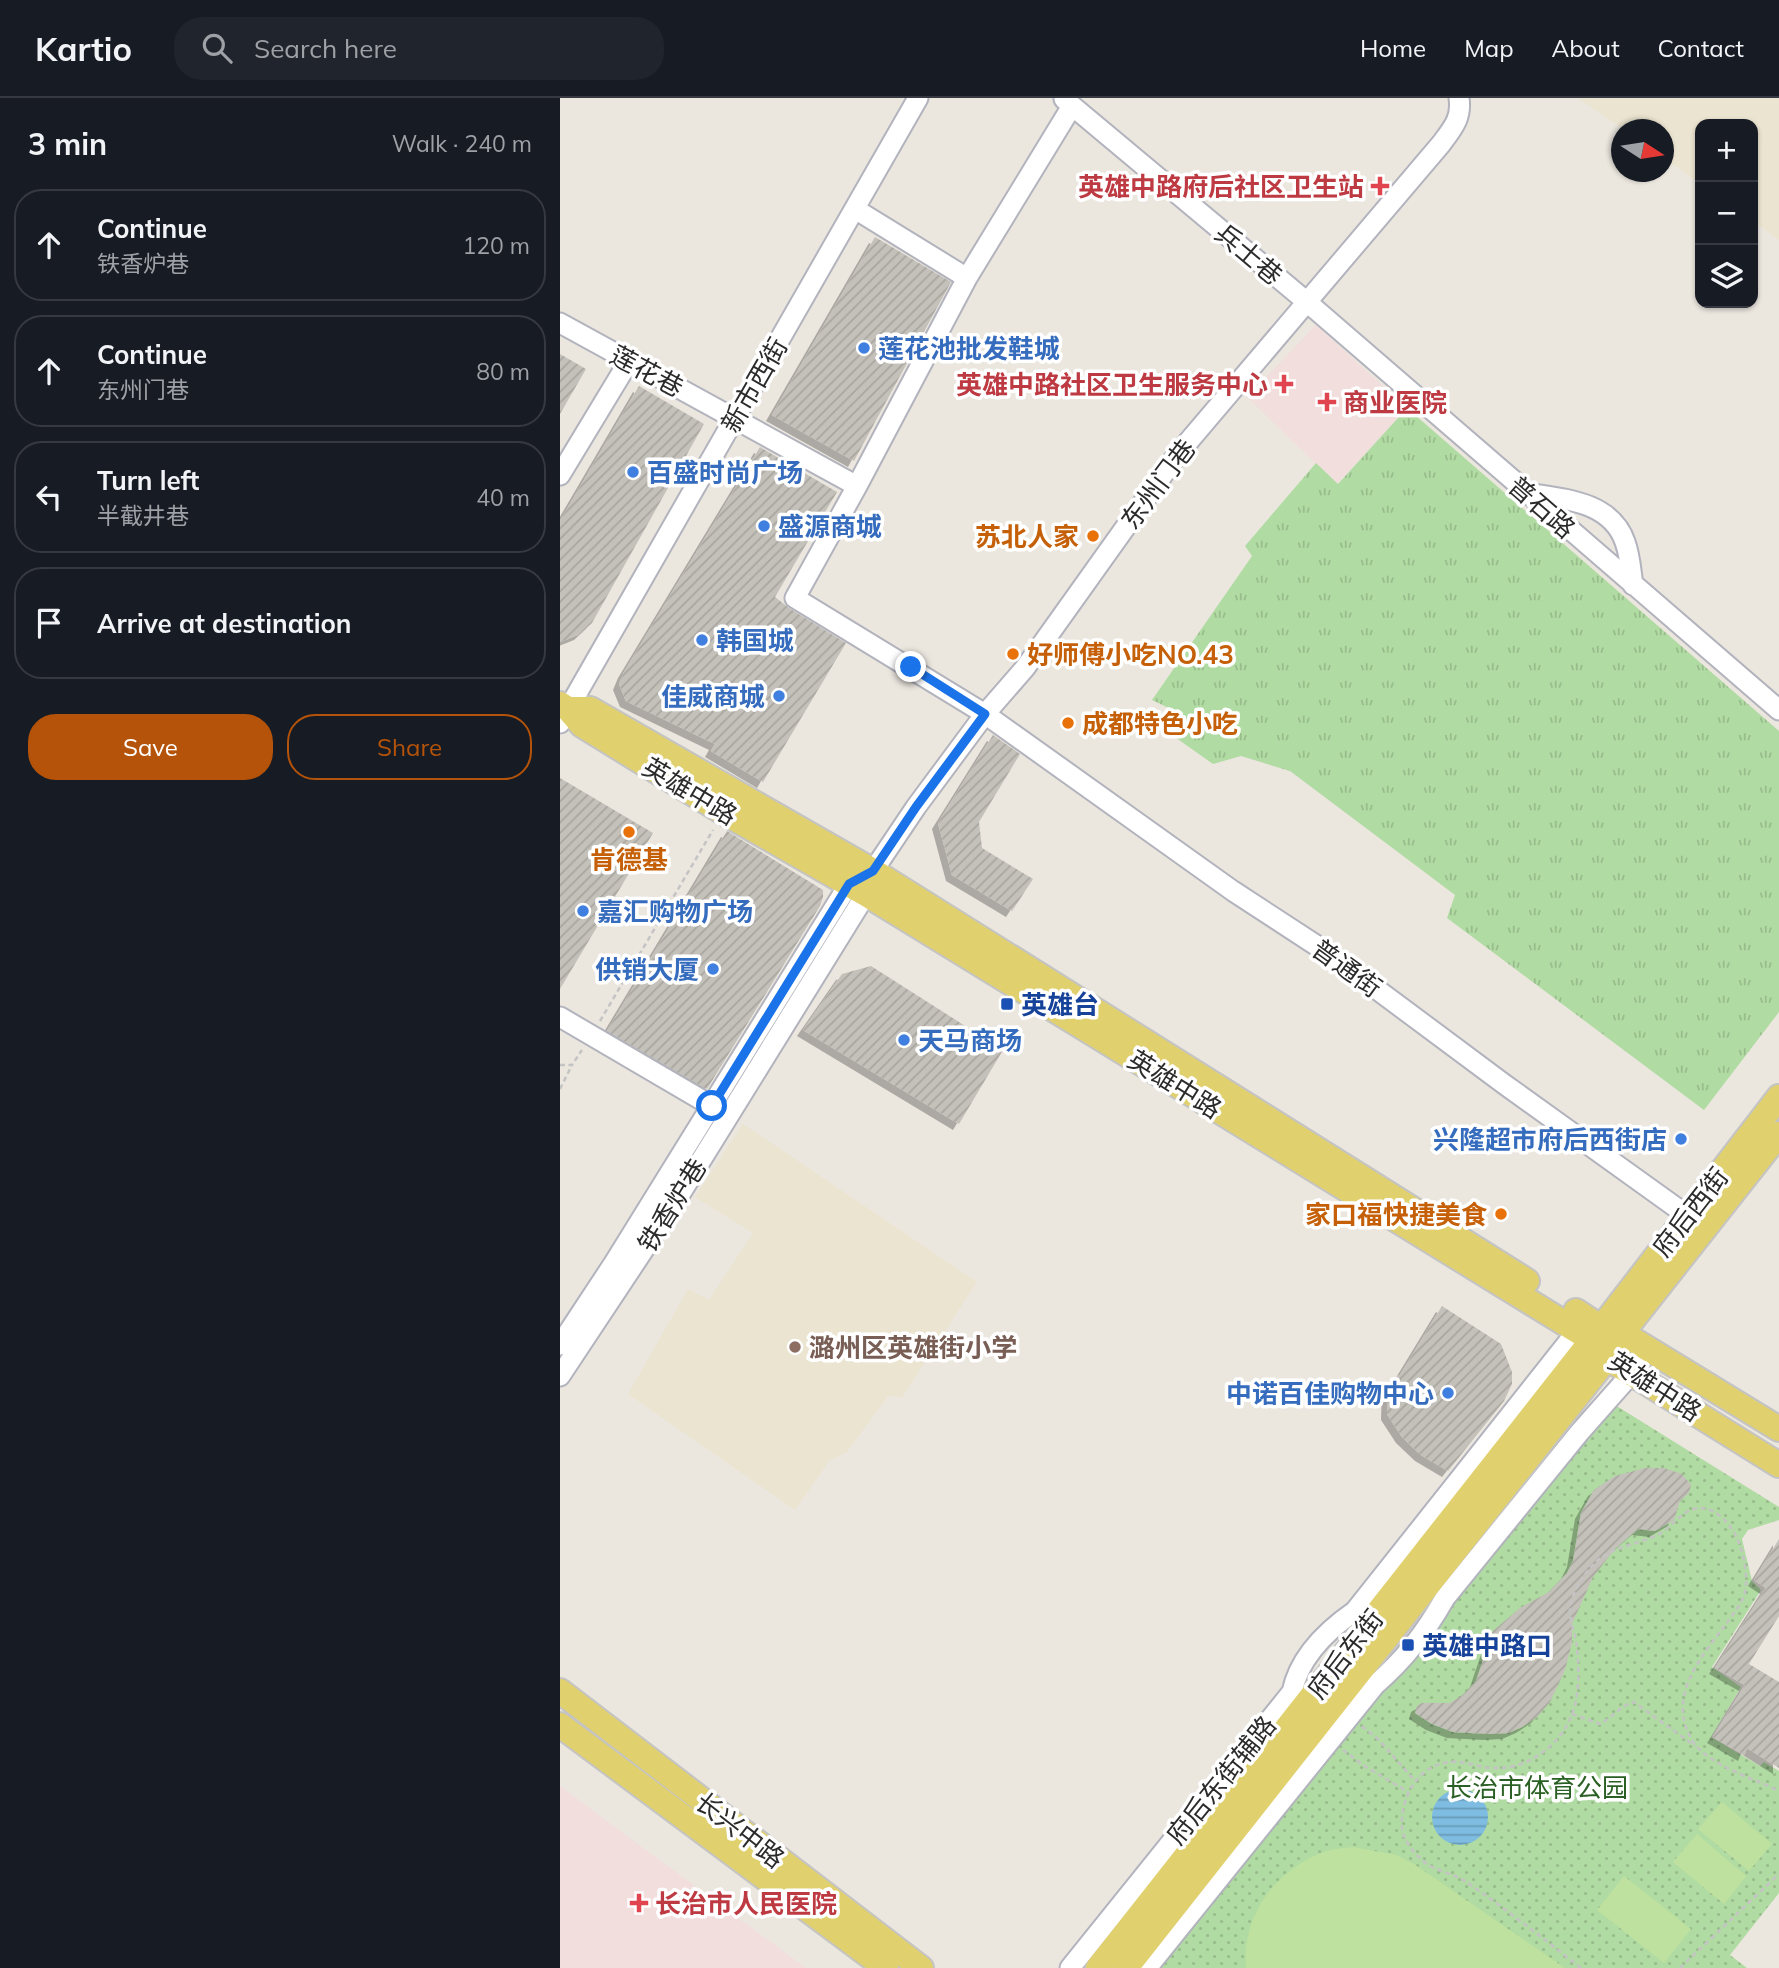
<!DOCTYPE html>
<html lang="en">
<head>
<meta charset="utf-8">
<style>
  :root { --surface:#171b24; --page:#20242c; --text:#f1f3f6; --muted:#9ea1a6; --line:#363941; --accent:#b45309 }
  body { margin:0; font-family:Mulish,"Noto Sans SC",sans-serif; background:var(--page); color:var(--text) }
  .controls { position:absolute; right:21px; top:21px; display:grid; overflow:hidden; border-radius:14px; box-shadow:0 2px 5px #0004 }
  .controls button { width:63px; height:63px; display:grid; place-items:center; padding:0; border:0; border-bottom:2px solid var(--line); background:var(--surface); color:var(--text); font:35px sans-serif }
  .compass { position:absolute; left:1051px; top:21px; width:63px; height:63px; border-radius:50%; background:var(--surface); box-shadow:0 2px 5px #0004; rotate:102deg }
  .stop { position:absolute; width:21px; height:21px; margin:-16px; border:5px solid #1a73e8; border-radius:50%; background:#fff }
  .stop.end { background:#1a73e8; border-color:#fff; box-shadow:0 2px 7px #0008 }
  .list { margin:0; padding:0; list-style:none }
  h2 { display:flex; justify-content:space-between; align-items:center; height:91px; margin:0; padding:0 28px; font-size:30px }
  h2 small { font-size:23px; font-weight:400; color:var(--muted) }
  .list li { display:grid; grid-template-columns:46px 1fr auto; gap:21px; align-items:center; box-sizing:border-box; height:112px; margin:0 14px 14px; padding:0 14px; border:2px solid var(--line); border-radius:28px }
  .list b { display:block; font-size:26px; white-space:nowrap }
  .list p { margin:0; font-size:23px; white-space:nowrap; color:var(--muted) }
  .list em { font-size:23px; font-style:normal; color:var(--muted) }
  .actions { display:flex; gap:14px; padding:21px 28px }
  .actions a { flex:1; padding:16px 0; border:2px solid var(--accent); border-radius:28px; text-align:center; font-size:24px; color:var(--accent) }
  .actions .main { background:var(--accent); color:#fff }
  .icon { flex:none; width:38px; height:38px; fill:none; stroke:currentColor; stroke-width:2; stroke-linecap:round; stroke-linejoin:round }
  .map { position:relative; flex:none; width:1219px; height:1870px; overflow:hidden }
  header { display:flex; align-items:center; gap:42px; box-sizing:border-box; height:98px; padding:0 35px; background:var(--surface); border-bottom:2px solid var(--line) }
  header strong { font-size:33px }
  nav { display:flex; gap:38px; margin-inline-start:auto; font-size:24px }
  .search { width:490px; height:63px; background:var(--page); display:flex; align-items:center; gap:18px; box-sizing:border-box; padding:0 24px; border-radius:28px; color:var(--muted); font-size:26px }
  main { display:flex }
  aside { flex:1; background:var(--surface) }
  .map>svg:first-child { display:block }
  .education { fill:#ebe4d0 }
  .medical { fill:#f1dedd }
  .grass { fill:url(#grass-tufts) }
  .park { fill:url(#park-dots) }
  .pitch { fill:#bfe19f }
  .water { fill:url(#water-rules) }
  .building { fill:url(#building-hatch); filter:url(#shadow) }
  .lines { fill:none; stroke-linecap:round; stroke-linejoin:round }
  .minor-casing { stroke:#b2b3bd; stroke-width:23 }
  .major-casing { stroke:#c4c4c4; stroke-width:28 }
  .path { stroke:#c4c4c4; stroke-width:2.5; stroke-dasharray:5 3.5; stroke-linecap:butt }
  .minor { stroke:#fff; stroke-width:19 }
  .major { stroke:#e1d06e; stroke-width:24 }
  .route { stroke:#1a73e8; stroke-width:9 }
  .health-dot { fill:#e0444e; stroke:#fff; stroke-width:2.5 }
  .shop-dot { fill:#3f7fe0; stroke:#fff; stroke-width:2.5 }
  .food-dot { fill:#e8710a; stroke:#fff; stroke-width:2.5 }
  .transit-dot { fill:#1a4fb4; stroke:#fff; stroke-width:2.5 }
  .education-dot { fill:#8d6e63; stroke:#fff; stroke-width:2.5 }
  .labels { text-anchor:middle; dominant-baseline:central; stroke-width:7; stroke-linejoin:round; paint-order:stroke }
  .health-label { font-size:26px; font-weight:bold; fill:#be3a42; stroke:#fff; text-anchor:end }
  .street-label { font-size:26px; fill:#2b2b2b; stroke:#fff }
  .shop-label { font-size:26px; font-weight:bold; fill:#366cbe; stroke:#fff; text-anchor:start }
  .food-label { font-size:26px; font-weight:bold; fill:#c56008; stroke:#fff; text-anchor:end }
  .transit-label { font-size:26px; font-weight:bold; fill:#164399; stroke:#fff; text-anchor:start }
  .education-label { font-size:26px; font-weight:bold; fill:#785e54; stroke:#fff; text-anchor:start }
  .park-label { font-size:26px; fill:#2a6023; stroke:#fff }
</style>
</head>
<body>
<header>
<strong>Kartio</strong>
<div class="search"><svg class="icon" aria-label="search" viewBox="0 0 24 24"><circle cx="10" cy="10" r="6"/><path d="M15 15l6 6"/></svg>Search here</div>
<nav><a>Home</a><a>Map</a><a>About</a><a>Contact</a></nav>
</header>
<main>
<aside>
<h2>3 min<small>Walk · 240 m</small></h2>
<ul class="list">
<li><svg class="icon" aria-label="ahead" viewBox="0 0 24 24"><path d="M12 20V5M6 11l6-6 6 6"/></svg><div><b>Continue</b><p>铁香炉巷</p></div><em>120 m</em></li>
<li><svg class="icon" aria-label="ahead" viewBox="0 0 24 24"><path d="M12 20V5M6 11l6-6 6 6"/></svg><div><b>Continue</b><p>东州门巷</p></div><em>80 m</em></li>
<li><svg class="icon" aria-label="left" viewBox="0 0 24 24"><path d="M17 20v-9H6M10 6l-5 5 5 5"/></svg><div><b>Turn left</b><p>半截井巷</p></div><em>40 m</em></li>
<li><svg class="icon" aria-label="arrive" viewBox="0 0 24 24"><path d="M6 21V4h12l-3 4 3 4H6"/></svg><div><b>Arrive at destination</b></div></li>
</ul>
<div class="actions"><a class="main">Save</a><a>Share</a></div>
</aside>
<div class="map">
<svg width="1219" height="1870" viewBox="0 0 1219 1870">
  <defs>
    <pattern id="grass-tufts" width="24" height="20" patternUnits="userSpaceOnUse" patternTransform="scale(1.75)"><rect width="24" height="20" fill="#b0dba2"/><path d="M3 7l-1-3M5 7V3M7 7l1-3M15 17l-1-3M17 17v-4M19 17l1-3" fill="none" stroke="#98bc8c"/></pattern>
    <pattern id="park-dots" width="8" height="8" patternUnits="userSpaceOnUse" patternTransform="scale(1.75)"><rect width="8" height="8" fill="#b0dba2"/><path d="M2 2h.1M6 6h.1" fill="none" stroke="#98bc8c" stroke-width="1.8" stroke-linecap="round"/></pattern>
    <pattern id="water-rules" width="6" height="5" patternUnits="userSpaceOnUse" patternTransform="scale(1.75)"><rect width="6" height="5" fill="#7ebde1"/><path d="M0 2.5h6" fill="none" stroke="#679ab7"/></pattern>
    <pattern id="building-hatch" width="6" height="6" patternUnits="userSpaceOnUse" patternTransform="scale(1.75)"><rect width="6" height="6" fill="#c4c1ba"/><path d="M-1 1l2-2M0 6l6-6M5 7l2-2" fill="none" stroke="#a9a6a0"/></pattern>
    <filter id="shadow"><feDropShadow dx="-6" dy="6" stdDeviation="0" flood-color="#0004"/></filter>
  </defs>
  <rect width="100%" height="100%" fill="#ebe7df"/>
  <path class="education" d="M1018,0H1219V142L1193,123V26H1140V86L1104,60V32L1063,31Z
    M183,1026L417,1184L342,1299L328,1298L287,1354L270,1362L235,1412L68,1296L128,1191L149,1202L193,1135L135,1099Z"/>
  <path class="medical" d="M756,227L847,310L777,386L687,299Z
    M0,1688L71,1741L246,1870H0Z"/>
  <path class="grass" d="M847,310L1219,633V914L1144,1012L887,820L895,797L730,673L681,658L653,666L602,630L615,613L592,602L692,458L685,448L756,365L778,386Z"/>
  <path class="park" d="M1055,1307L1219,1409V1422L1188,1432L1182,1441L1192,1483L1201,1492L1152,1569L1181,1589L1151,1639L1200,1668L1204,1664L1219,1673V1795L1170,1857L1187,1870H596L880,1515Z"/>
  <path class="pitch" d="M1162,1704L1212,1746L1189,1773L1138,1731Z
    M1137,1736L1186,1778L1164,1806L1113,1764Z
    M793,1749L836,1757L854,1766L1005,1870H686C682,1818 714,1774 761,1755C771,1751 783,1750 793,1749Z
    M1064,1778L1131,1831L1104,1865L1037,1812Z"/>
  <path class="water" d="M872 1719a28 28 0 1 1 56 0a28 28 0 1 1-56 0Z"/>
  <path class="building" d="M315,139L391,184L294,363L212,317Z
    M0,256L26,271L0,316Z
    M79,288L144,326L32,525L20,536L0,544V423Z
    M200,349L277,394L215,499L229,510L286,545L203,684L151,653L155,646L66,603L59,586L64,574Z
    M433,637L460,656L419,724L422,750L473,781L452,813L392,777L378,725Z
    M0,680L93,735L0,891Z
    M167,733L263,792V799L260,808L147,991L47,933Z
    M311,868L443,952L399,1026L243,932L282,876Z
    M882,1208L941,1246L952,1274V1286L944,1303L888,1373L861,1357L842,1339L827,1316L828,1284L840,1277Z
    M1085,1370H1104L1122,1376L1131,1387L1129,1395L1120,1403L1114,1422L1095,1433L1078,1431L1055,1451L1033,1479L1012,1526V1545L1005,1572L990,1604L977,1619L962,1629L948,1635L929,1636L893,1634L872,1626L855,1615L857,1608L862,1605H890L904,1596L916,1583L933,1533L960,1510L989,1494L1007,1475L1013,1463L1021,1415L1034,1392L1055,1378Z
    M1219,1441V1518L1189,1566L1219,1584V1670L1187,1650L1184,1657L1153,1639L1185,1587L1155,1570L1206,1490L1194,1482Z"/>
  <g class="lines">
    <g class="minor-casing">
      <path id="minor" d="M504,1L747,204L1219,612
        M512,8L407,180L297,388L235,500L425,616L673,793L768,855L944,986L1139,1126
        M295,111L407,180
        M0,225L297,388
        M0,377L69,263
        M968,395C1003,401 1051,403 1065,444C1070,457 1071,474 1073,487
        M0,625L358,0
        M0,919L152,1008L160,1015
        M0,1247L54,1165L289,786L300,781
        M0,1278L114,1106L306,796L313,773L356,709L425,616L465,570L617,357L881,46C893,30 902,20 899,0
        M510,1870L732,1594C739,1560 766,1533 795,1513L1017,1233
        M587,1870L815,1587C845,1561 865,1535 885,1500L1019,1335L1072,1275L1088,1251"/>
    </g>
    <g class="major-casing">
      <path id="major" d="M0,606L8,611L22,627L163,714L306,796L1032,1242L1047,1260L1219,1367
        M8,611H30L313,773L967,1183
        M1016,1213L1040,1229L1062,1235L1219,1331
        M0,1593L361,1870
        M0,1627L326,1870
        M538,1870L1032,1242L1219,999
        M566,1870L1047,1260L1062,1235L1219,1036"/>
    </g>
    <path class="path" d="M40,923L153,732
      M0,967H12L22,952
      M0,991L12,967
      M1012,1616L1040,1626C1052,1620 1061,1607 1074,1604L1135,1648
      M802,1628L819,1642L855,1683
      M783,1652L803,1667L848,1694
      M1021,1870C984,1841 947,1812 908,1785C894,1775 877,1774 863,1763C854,1755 844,1743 842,1731C840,1700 857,1668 889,1664C904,1662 919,1670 934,1670C965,1672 998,1649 1010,1621C1020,1600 1019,1572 1017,1549C1016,1538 1011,1527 1010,1516C1008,1496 1030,1464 1047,1456C1062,1448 1079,1445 1095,1438C1113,1431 1124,1405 1147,1411C1160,1414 1173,1430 1178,1442C1184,1457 1189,1482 1184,1498C1180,1508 1172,1517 1166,1526C1141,1559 1106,1599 1132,1642C1148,1668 1194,1680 1219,1693
      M1120,1870L1219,1776"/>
    <use href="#minor" class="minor"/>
    <use href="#major" class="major"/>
  </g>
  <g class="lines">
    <path class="route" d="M152,1008L289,786L313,773L356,709L425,616L351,569"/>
  </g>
  <g class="health-dot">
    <path d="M816.5 77.5h7v7h7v7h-7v7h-7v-7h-7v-7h7z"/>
    <path d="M720.5 275.5h7v7h7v7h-7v7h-7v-7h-7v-7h7z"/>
    <path d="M763.5 293.5h7v7h7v7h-7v7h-7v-7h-7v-7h7z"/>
    <path d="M75.5 1794.5h7v7h7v7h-7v7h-7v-7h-7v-7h7z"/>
  </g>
  <g class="shop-dot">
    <circle cx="304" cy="250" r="7"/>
    <circle cx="73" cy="374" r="7"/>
    <circle cx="204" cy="428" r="7"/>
    <circle cx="142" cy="542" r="7"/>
    <circle cx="219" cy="598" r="7"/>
    <circle cx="23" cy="813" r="7"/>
    <circle cx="153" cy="871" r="7"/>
    <circle cx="344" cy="942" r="7"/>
    <circle cx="1121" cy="1041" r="7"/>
    <circle cx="888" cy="1295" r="7"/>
  </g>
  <g class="food-dot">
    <circle cx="533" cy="438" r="7"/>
    <circle cx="453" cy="556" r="7"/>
    <circle cx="508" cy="625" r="7"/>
    <circle cx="69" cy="734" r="7"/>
    <circle cx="941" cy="1116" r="7"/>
  </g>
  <g class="transit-dot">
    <rect x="440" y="899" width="14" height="14" rx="3.5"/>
    <rect x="841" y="1540" width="14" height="14" rx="3.5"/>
  </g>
  <circle class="education-dot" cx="235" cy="1249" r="7"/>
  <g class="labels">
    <g class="health-label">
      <text x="804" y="88">英雄中路府后社区卫生站</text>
      <text x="708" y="286">英雄中路社区卫生服务中心</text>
      <text x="783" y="304" text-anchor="start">商业医院</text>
      <text x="95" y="1805" text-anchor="start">长治市人民医院</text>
    </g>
    <g class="street-label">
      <text transform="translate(689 156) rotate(40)">兵士巷</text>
      <text transform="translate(87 273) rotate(28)">莲花巷</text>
      <text transform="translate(194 287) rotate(-60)">新市西街</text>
      <text transform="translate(598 386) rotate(-53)">东州门巷</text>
      <text transform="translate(982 409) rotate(41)">普石路</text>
      <text transform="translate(130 693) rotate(31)">英雄中路</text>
      <text transform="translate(787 870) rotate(36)">普通街</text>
      <text transform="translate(615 986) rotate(32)">英雄中路</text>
      <text transform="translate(112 1107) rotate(-58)">铁香炉巷</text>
      <text transform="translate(1130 1114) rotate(-52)">府后西街</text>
      <text transform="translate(1095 1288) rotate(33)">英雄中路</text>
      <text transform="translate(785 1556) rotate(-52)">府后东街</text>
      <text transform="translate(661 1682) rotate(-51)">府后东街辅路</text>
      <text transform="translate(180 1732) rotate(38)">长兴中路</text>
    </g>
    <g class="shop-label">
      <text x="318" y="250">莲花池批发鞋城</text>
      <text x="87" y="374">百盛时尚广场</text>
      <text x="218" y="428">盛源商城</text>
      <text x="156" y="542">韩国城</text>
      <text x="205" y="598" text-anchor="end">佳威商城</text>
      <text x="37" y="813">嘉汇购物广场</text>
      <text x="139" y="871" text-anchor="end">供销大厦</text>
      <text x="358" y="942">天马商场</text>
      <text x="1107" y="1041" text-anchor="end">兴隆超市府后西街店</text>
      <text x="874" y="1295" text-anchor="end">中诺百佳购物中心</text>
    </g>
    <g class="food-label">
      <text x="519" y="438">苏北人家</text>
      <text x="467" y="556" text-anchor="start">好师傅小吃NO.43</text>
      <text x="522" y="625" text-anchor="start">成都特色小吃</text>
      <text x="69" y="761" text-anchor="middle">肯德基</text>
      <text x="927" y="1116">家口福快捷美食</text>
    </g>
    <g class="transit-label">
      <text x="461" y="906">英雄台</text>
      <text x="862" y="1547">英雄中路口</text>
    </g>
    <g class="education-label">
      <text x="249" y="1249">潞州区英雄街小学</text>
    </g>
    <g class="park-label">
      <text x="977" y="1689">长治市体育公园</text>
    </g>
  </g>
</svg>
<div class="controls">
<button>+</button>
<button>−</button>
<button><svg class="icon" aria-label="layers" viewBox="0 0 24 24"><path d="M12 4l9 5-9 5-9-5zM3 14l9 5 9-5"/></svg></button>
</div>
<svg class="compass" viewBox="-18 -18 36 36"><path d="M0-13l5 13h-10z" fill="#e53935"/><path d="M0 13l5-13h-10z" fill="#9ea1a6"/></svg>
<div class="stop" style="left:152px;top:1008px"></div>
<div class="stop end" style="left:351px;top:569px"></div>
</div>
</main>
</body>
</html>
